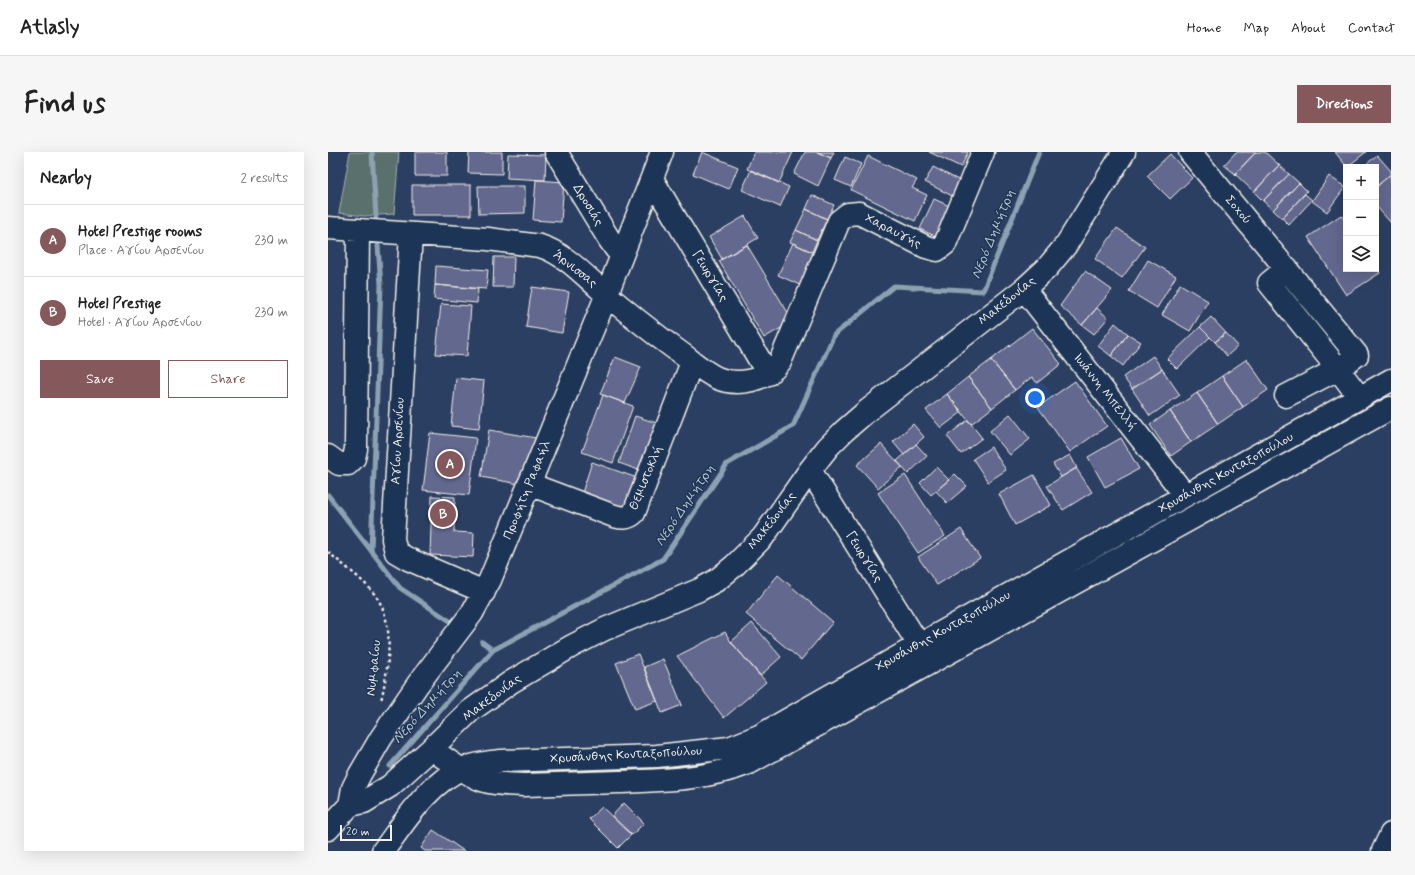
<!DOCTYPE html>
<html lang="en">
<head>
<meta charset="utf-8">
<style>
  :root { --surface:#fff; --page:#f6f6f6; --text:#222; --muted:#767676; --line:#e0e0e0; --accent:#85585c }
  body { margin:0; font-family:Mynerve,sans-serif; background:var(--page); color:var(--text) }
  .controls { position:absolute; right:12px; top:12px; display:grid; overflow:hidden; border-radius:0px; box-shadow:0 4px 16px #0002 }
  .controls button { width:36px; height:36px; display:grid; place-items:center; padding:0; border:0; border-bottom:1px solid var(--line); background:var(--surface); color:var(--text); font:20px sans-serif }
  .scale { position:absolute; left:12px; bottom:10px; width:52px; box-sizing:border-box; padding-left:4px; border:2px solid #f4f1e8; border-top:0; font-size:11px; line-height:14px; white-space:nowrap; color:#f4f1e8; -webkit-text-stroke:3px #1d3557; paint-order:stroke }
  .you { position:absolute; left:707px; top:246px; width:14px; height:14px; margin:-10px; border:3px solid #fff; border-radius:50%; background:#1a73e8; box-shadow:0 0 0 6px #1a73e833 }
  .badge { display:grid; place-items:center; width:26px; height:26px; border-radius:50%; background:var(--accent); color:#fff; font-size:13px; font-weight:700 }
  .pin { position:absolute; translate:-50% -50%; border:2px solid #fff; box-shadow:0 1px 4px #0006 }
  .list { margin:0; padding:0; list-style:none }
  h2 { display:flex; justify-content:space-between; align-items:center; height:52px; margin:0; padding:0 16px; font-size:17px }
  h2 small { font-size:13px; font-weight:400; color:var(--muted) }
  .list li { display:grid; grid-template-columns:26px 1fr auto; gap:12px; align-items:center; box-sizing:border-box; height:72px; padding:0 16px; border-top:1px solid var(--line) }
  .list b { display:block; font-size:15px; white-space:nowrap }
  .list p { margin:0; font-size:13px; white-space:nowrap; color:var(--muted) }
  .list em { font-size:13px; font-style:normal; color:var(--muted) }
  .actions { display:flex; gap:8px; padding:12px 16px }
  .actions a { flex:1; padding:9px 0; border:1px solid var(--accent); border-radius:0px; text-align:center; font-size:14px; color:var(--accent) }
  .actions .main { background:var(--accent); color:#fff }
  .icon { flex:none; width:22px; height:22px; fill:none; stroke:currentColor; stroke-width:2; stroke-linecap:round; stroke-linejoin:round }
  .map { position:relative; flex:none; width:1063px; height:699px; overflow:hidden; border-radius:0px }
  header { display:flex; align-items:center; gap:24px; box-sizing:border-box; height:56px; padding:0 20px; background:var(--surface); border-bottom:1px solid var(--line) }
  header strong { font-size:19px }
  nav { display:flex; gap:22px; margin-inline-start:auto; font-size:14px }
  .intro { display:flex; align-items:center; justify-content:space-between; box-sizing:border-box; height:96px; padding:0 24px }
  h1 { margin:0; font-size:28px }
  .button { padding:10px 18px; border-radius:0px; background:var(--accent); color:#fff; font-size:14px; font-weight:700 }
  main { display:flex; gap:24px; padding:0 24px }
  aside { flex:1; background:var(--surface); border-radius:0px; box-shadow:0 4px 16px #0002 }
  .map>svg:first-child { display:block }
  .green { fill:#5a706c; stroke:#a7b0aa }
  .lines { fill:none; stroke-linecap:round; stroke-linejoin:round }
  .stream { stroke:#8ca2b2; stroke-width:5 }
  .building { fill:#62678e; stroke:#f4f1e8 }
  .minor-casing { stroke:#f4f1e8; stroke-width:25 }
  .path { stroke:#f4f1e8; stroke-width:2.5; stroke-dasharray:3 3; stroke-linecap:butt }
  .minor { stroke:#1d3557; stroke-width:22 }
  .labels { text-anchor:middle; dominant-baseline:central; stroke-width:3; stroke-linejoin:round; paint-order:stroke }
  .street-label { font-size:13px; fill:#f4f1e8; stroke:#1d3557 }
  .water-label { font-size:14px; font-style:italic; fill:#b7c3c8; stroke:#1d3557 }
</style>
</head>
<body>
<header>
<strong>Atlasly</strong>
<nav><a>Home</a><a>Map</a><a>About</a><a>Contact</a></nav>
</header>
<div class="intro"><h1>Find us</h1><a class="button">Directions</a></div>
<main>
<aside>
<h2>Nearby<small>2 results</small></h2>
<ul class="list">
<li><span class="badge">A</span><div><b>Hotel Prestige rooms</b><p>Place · Αγίου Αρσενίου</p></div><em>230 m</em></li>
<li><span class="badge">B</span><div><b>Hotel Prestige</b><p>Hotel · Αγίου Αρσενίου</p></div><em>230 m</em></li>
</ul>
<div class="actions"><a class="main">Save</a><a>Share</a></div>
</aside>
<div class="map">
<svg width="1063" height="699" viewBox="0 0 1063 699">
  <rect width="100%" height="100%" fill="#2b3f62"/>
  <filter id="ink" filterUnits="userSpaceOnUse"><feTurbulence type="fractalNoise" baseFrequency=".025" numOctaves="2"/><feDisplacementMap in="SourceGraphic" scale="8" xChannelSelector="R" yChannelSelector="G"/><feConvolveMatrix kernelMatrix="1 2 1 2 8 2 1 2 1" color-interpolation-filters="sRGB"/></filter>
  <g filter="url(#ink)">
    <path class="green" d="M22,0H71L66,62L37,64L11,61Z"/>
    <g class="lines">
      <path class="stream" d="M44,0L48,65
        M0,343L72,436L128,473
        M43,399L53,133L50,94
        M154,490L165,498
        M62,614L165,498L335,407L399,312L465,274L506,183L566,134L655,139L711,0"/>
    </g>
    <path class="building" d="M87,0H119V24H87Z
      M141,0H174V22L140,21Z
      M374,0L410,15L401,37L365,22Z
      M426,0H465L451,31L419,17Z
      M477,0H489L503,6L490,34L466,22Z
      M489,0H506L503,6Z
      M601,0H640L633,15Z
      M908,0H928L907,22L896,13Z
      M928,0H937L951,13L926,40L907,22Z
      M1007,0H1038L1019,15Z
      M180,2L218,3L217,28L179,26Z
      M842,2L864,26L842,47L819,24Z
      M1049,3L1063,19V22L1048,35V15H1035Z
      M540,4L589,28L584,36L599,43L587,69L523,38Z
      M517,5L533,12L523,35L507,28Z
      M951,13L961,22L935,49L926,40Z
      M605,15L640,33L632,48L597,30Z
      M423,18L461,35L452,55L414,38Z
      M961,22L971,31L945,58L935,49Z
      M1063,22V71L1048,54V35Z
      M1001,24L1017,35L999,60L984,49Z
      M208,28L236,30L233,70L205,68Z
      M971,31L979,39L954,66L945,58Z
      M84,33H143V63H84Z
      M150,34H197V61L151,62Z
      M977,42L984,48L961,73L954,66Z
      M484,43L506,53L499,67L478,57Z
      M606,47L628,57L613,87L592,77Z
      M478,57L499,67L489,88L468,78Z
      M1013,63L1018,70V117H1048V115L1052,121L1018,143L980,85Z
      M417,64L430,86L394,107L381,85Z
      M789,76L817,95L794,126L767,107Z
      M468,78L489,88L484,100L462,90Z
      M465,91L493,104L478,136L450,123Z
      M419,93L465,169L436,186L391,109Z
      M166,105H186L185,135H165Z
      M820,108L848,124L829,156L801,139Z
      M108,114L160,118L158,137L107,133Z
      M757,119L784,138L754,173L732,154Z
      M852,132L880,149L862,179L834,163Z
      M107,133L150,137L149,151L106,147Z
      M204,135L241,140L234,181L198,175Z
      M113,152L143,154L139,204L108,202Z
      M769,156L780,166L766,182L754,173Z
      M883,165L898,181L887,190L872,175Z
      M787,171L800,182L783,204L770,194Z
      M872,175L882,185L849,217L839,207Z
      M704,176L733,212L709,231L704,225L687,238L663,208Z
      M898,181L910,194L899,204L887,190Z
      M800,182L813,190L795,214L783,204Z
      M825,204L834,217L804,237L795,225Z
      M287,205L313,215L297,251L272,242Z
      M919,207L940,238L915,255L894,224Z
      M663,208L687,238L664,256L640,225Z
      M834,217L852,243L822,264L804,237Z
      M894,224L915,255L890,272L869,241Z
      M640,225L664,256L643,272L619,242Z
      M128,226L156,229L151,277L123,274Z
      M747,229L779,274L742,300L710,255Z
      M869,241L890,272L863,290L842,259Z
      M619,242L634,260L613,276L598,258Z
      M275,243L305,254L285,311L254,300Z
      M842,259L863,290L843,304L822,273Z
      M682,262L702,287L682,303L662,279Z
      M307,264L332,272L316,320L291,311Z
      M640,268L654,286L633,302L619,284Z
      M585,272L596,285L576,303L565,290Z
      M161,278L214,287L191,332L153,325Z
      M102,281L148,286L141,343L95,338Z
      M793,286L811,317L777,335L760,305Z
      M553,292L574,315L550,336L529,313Z
      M588,292L599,304L580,322L569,309Z
      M663,295L678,318L660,330L645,307Z
      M742,303L749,316L733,325L725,312Z
      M264,310L309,326L298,359L253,344Z
      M608,315L621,328L603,343L592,331Z
      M748,316L764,340L735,358L719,334Z
      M627,322L639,334L619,351L608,339Z
      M577,323L617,384L590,401L550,341Z
      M706,323L723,353L687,373L671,342Z
      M104,344L127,345L126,380L146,381L145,405L102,403Z
      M633,377L652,406L609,433L590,405Z
      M450,423L505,470L473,508L418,462Z
      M424,471L453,505L432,524L403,490Z
      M397,480L403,490L438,530L396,566L349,504Z
      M310,502L329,549L307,557L288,511Z
      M335,507L354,553L334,561L316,515Z
      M296,651L316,671L304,683L284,664Z
      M274,655L303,683L290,696L261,667Z
      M105,678L136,699H97L93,696Z"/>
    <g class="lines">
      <g class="minor-casing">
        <path id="minor" d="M228,0L281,87L288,97L294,103
          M862,0L1029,203L1010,217L941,131L959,116
          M324,27L440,222
          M0,76L160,87L212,94C235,101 253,120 271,136C297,159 325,181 354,202C365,210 376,220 389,226C410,235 439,228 452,210L511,69L520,62L531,61L598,95L609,98L617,92L655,0
          M83,82L65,387L68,400L80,407L156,440
          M696,137L857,343
          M958,244L1010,217L1032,246
          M0,304L11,312H20L26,306L28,297L30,78
          M482,318L591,493
          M201,332L286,364C294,366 300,367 306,361L364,210
          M103,597C117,606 140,624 154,628C167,633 182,632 196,633C227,632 259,631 291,630C337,628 377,628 421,611L1063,256
          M22,653L36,650L62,634L103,597L142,559L183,530L244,494L277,477L371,438L389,428L406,414L435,385L482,318L500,295L516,279L539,259L696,137L719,116L738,93L796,0
          M22,653L25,636L32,622L53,586L90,532L144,461L162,428L275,152L334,0
          M0,677L22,653
          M55,699C77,670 99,632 134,617C147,612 160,610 173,609L329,604L401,596L431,584L591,493L1063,228
          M1055,699L1063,682"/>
      </g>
      <path class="path" d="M0,400C16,414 35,427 48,444C68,473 60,517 53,549"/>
      <use href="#minor" class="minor"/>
    </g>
  </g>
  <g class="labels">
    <g class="street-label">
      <text transform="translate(260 53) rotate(59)">Δροσιάς</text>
      <text transform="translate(910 58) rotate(50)">Σοχού</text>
      <text transform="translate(565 79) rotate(27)">Χαραυγής</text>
      <text transform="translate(247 117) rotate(38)">Άρνισσας</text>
      <text transform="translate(382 124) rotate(59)">Γεωργίας</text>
      <text transform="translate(679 149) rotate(-39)">Μακεδονίας</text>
      <text transform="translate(777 240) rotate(52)">Ιωάννη Μπελλή</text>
      <text transform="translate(70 289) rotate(-87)">Αγίου Αρσενίου</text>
      <text transform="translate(898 321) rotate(-29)">Χρυσάνθης Κονταξοπούλου</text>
      <text transform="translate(318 326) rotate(-68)">Θεμιστοκλή</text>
      <text transform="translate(199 338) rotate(-68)">Προφήτη Ραφαήλ</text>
      <text transform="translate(444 369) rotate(-52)">Μακεδονίας</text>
      <text transform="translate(536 405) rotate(58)">Γεωργίας</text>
      <text transform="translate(615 479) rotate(-29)">Χρυσάνθης Κονταξοπούλου</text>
      <text transform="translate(46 516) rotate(-84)">Νυμφαίου</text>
      <text transform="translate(164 546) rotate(-37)">Μακεδονίας</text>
      <text transform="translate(298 603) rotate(-3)">Χρυσάνθης Κονταξοπούλου</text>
    </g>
    <g class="water-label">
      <text transform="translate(665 82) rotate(-68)">Νερό Δημήτρη</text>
      <text transform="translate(357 353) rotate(-56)">Νερό Δημήτρη</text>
      <text transform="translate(99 554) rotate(-48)">Νερό Δημήτρη</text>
    </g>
  </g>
</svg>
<div class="controls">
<button>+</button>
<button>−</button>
<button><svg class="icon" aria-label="layers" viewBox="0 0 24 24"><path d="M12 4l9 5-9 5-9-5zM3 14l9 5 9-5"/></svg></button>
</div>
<div class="scale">20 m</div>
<div class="you"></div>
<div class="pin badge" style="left:122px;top:312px">A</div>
<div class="pin badge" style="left:115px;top:362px">B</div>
</div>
</main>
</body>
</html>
